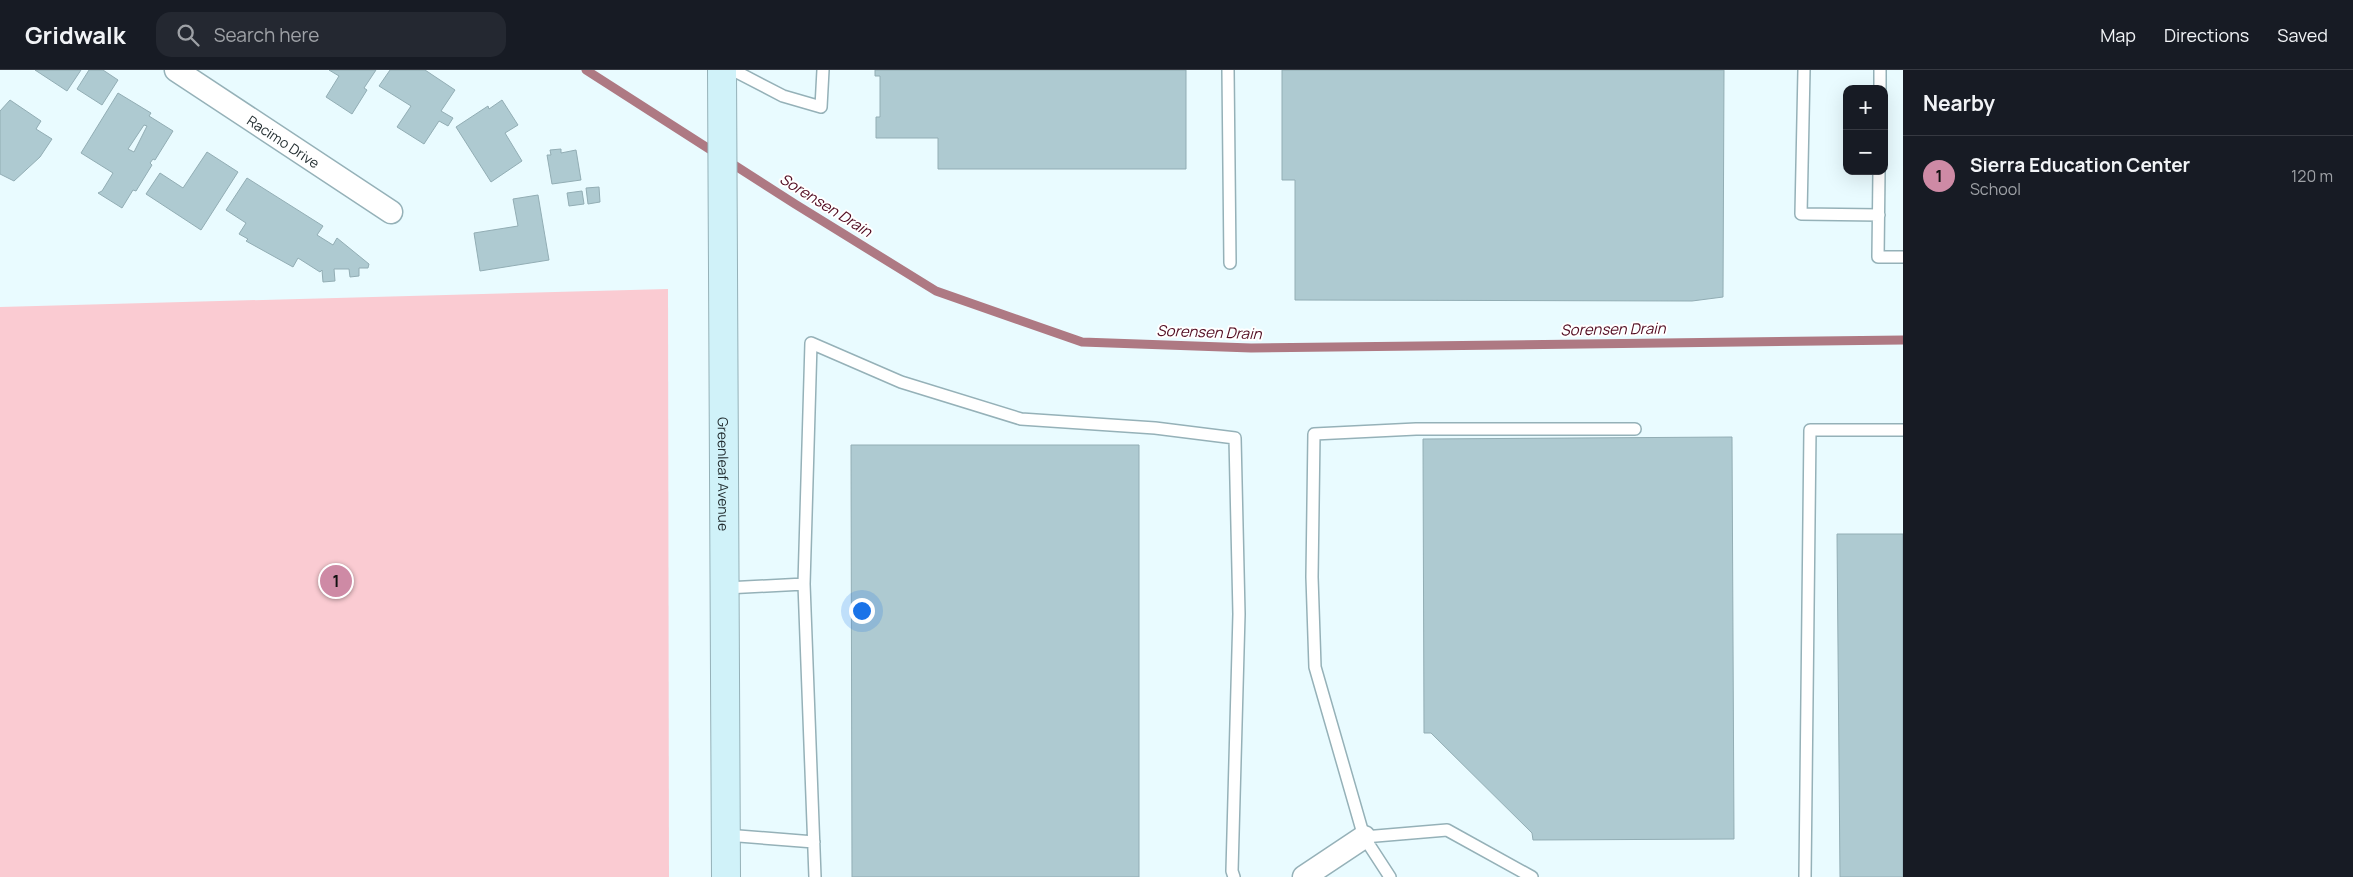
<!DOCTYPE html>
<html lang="en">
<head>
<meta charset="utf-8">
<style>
  :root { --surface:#171b24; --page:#242831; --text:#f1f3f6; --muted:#9ea1a6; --line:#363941; --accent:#ce8aa5 }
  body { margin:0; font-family:Manrope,sans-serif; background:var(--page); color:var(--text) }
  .controls { position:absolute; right:15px; top:15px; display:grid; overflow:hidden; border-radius:10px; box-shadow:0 5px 20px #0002 }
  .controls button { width:45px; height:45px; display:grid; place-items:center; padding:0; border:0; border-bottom:1px solid var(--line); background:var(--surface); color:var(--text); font:25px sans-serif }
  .you { position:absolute; left:861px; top:540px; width:18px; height:18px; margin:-12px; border:4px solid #fff; border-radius:50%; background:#1a73e8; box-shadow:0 0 0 8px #1a73e833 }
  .badge { display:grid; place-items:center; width:32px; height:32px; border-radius:50%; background:var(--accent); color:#111; font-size:16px; font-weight:700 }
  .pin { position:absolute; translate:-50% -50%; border:2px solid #fff; box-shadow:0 1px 5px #0006 }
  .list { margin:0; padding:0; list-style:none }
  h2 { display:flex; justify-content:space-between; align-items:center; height:65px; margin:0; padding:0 20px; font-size:21px }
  h2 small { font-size:16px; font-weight:400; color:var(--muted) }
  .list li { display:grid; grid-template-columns:32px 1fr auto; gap:15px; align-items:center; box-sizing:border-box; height:80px; padding:0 20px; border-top:1px solid var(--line) }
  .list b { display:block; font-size:19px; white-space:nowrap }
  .list p { margin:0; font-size:16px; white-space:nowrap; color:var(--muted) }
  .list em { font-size:16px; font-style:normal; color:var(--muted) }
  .icon { flex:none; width:28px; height:28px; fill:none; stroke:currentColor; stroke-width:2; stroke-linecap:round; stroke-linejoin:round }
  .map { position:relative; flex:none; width:1903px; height:807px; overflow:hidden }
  header { display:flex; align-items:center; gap:30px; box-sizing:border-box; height:70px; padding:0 25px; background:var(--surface); border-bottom:1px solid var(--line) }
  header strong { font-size:24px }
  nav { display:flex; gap:28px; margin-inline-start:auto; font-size:18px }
  .search { width:350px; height:45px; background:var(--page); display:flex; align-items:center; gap:12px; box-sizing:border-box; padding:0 18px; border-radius:15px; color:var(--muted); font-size:19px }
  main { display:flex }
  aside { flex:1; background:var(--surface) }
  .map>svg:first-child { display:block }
  .green { fill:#facbd2 }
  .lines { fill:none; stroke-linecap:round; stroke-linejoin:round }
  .stream { stroke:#ae7983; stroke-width:9 }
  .building { fill:#aecad1; stroke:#92adb4; fill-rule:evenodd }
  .lane-casing { stroke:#95b1b8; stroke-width:14 }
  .street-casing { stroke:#95b1b8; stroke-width:25 }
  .secondary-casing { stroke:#95b1b8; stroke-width:30 }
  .lane { stroke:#fff; stroke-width:11 }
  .street { stroke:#fff; stroke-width:22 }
  .secondary { stroke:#d0f2f9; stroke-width:28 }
  .labels { text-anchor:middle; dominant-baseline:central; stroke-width:4; stroke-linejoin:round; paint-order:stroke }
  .street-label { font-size:14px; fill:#222d30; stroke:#fff }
  .water-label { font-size:15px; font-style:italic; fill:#510b20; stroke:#fff }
</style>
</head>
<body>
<header>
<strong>Gridwalk</strong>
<div class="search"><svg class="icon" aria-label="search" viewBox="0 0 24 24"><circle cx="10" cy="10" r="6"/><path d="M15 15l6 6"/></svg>Search here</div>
<nav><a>Map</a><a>Directions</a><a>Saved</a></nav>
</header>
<main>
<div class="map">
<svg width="1903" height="807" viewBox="0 0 1903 807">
  <rect width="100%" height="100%" fill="#e9fbff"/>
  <path class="green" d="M668,219L669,807H0V237Z"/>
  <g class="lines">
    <path class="stream" d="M586,0L795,134L936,221L1082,272L1251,278L1903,270"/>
  </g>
  <path class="building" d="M35,0H81L67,21Z
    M89,0H103L118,10L102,35L77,19Z
    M329,0H376L364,18L367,20L352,44L326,27L339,6Z
    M390,0H425L455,20L441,41L453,48L448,56L439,51L424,74L397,57L411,36L379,16Z
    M875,0H1186V99H938V68H876V47H880V6H875Z
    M1282,0H1724L1723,227L1692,231L1295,230V110H1282Z
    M118,23L151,43L149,46L173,61L155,90L153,89L150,93L152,95L136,121L133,120L122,138L98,123L102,121L113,103L81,83ZM144,55L147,56L134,82L128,79Z
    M10,30L41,51L36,59L52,69L40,87L14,111L0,104V41Z
    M502,30L518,55L505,63L522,91L491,112L456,57L488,36L489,39Z
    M561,79V83L576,80L581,110L552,114L547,85H551L550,80Z
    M207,82L238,102L201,160L146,124L160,103L183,118Z
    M247,108L323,156L317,165L333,175L337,168L369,194L368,198H359V206L350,207L349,199H334L335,211L323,212L322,200L320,202L298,188L293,197L246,171L248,169L239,164L246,153L226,140Z
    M599,117L600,132L588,134L586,118Z
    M582,121L584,134L569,136L567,123Z
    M538,125L549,190L480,201L474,163L518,156L513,129Z
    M1732,367L1734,769L1533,770L1532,763L1431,663H1424L1423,369Z
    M851,375H1139V807H852Z
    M1837,464H1903V807H1840Z"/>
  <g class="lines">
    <g class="lane-casing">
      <path id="lane" d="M733,0L783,26L821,37L823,0
        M1228,0L1230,193
        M1804,0L1801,144L1879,145
        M1880,19V0
        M1879,101L1878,187H1903
        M804,514L811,273L901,312L1021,349L1155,358L1235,368L1239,544L1232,801L1234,807
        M726,518L804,514L815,807
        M726,765L814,772
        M1364,767L1447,760L1532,807
        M1390,807L1364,767L1315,597L1312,507L1314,364L1416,359H1635
        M1805,807L1810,360H1903"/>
    </g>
    <g class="street-casing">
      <g id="street">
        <path id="s1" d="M176,0L391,142"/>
        <path d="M1304,807L1364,767"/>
      </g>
    </g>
    <g class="secondary-casing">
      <g id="secondary">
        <path id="s2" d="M722,0L726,807"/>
      </g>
    </g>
    <use href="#lane" class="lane"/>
    <use href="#street" class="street"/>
    <use href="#secondary" class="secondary"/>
  </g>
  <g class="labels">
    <g class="street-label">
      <text stroke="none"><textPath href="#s1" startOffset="129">Racimo Drive</textPath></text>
      <text stroke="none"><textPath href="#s2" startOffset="404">Greenleaf Avenue</textPath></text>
    </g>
    <g class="water-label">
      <text transform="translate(826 135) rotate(32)">Sorensen Drain</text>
      <text transform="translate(1613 259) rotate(-1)">Sorensen Drain</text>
      <text transform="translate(1209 262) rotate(2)">Sorensen Drain</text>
    </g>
  </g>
</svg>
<div class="controls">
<button>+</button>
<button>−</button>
</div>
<div class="you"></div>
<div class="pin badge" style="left:336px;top:511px">1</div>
</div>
<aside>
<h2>Nearby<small></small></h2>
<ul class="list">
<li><span class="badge">1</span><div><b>Sierra Education Center</b><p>School</p></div><em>120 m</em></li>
</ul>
</aside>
</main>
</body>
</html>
